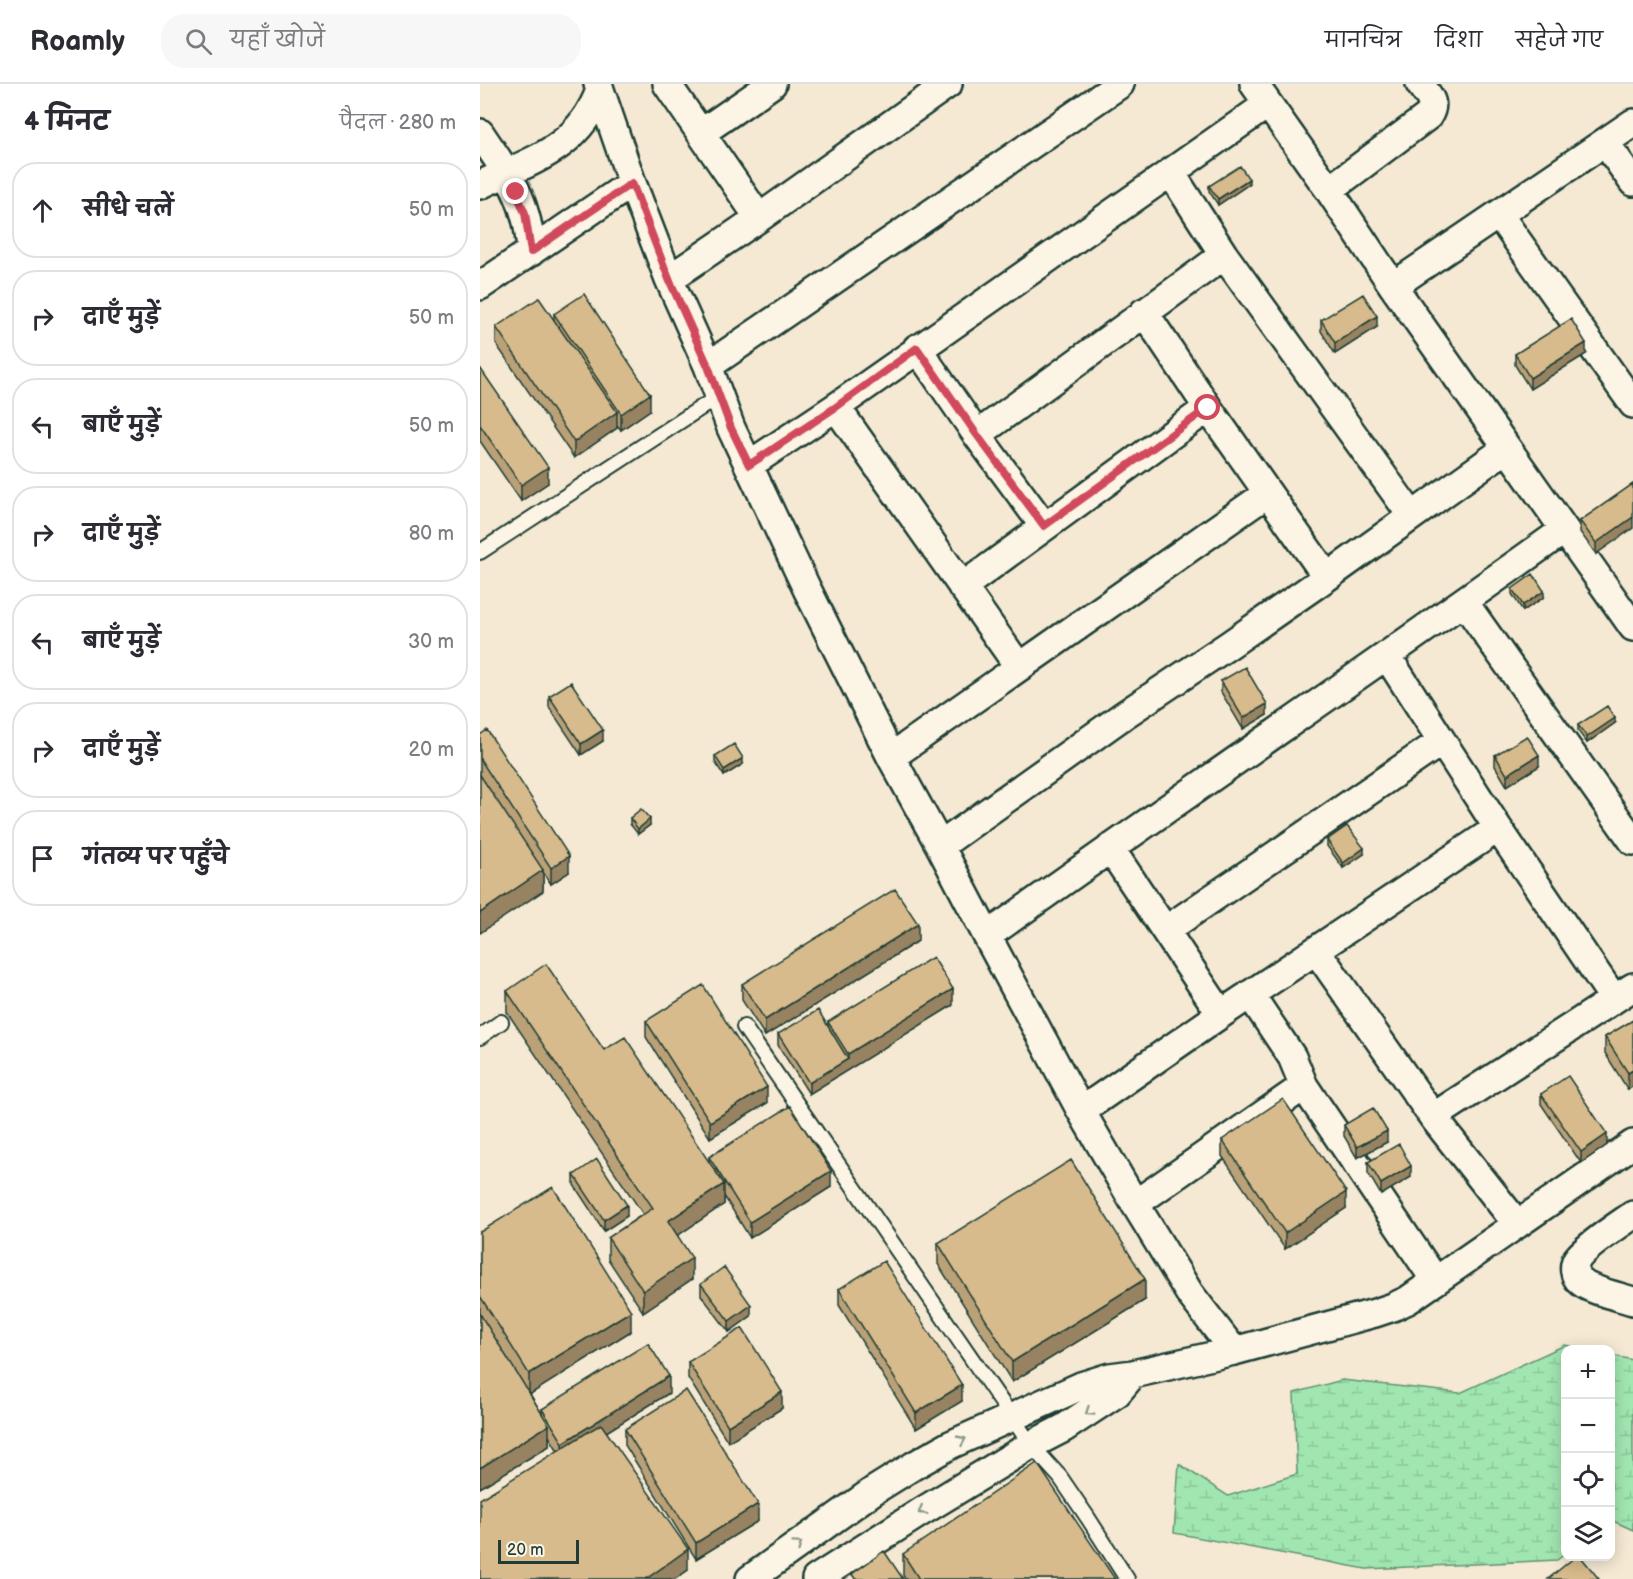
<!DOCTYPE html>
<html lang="hi">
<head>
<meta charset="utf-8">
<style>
  :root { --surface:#fff; --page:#f7f7f7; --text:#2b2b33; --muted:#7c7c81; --line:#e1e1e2 }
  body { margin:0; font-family:"Balsamiq Sans","Playpen Sans Deva",sans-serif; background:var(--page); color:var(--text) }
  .controls { position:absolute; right:18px; bottom:18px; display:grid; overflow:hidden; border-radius:12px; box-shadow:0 3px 15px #0003 }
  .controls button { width:54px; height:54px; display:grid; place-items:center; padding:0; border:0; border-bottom:2px solid var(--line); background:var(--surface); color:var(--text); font:30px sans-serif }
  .scale { position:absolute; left:18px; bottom:15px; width:81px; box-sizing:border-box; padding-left:6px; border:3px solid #1f3d34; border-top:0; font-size:16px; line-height:21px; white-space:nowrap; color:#1f3d34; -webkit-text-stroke:4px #fcf5e5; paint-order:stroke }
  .stop { position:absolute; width:18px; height:18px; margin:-14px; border:4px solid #d1495b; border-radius:50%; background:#fff }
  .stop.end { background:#d1495b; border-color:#fff; box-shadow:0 2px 6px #0008 }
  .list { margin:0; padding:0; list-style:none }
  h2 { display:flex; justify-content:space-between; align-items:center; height:78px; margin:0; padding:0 24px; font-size:26px }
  h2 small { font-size:20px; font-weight:400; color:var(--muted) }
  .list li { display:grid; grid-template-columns:39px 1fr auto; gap:18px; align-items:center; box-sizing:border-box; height:96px; margin:0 12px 12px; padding:0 12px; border:2px solid var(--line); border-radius:24px }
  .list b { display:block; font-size:22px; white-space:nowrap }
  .list em { font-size:20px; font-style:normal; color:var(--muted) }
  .icon { flex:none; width:33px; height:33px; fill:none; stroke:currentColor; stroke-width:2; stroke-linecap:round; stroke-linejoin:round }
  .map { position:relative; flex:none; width:1153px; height:1495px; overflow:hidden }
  header { display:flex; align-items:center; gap:36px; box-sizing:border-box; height:84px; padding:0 30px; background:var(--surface); border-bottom:2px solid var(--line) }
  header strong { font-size:28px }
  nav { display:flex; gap:33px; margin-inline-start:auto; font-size:21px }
  .search { width:420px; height:54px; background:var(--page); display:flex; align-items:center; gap:15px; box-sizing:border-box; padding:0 21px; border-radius:24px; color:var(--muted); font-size:22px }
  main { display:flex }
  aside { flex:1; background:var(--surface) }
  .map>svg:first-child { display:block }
  .wetland { fill:url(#wetland-marsh); stroke:#609272; stroke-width:1.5 }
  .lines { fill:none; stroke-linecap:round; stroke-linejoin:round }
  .lane-casing { stroke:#1f3d34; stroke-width:18 }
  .street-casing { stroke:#1f3d34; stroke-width:32 }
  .lane { stroke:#fcf5e5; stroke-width:14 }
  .street { stroke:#fcf5e5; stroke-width:27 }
  .wall { fill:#baa178; stroke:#1f3d34; stroke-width:1.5 }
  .shaded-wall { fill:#978362; stroke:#1f3d34; stroke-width:1.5 }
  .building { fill:#d8bb8c; stroke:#1f3d34; stroke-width:1.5 }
  .oneway { stroke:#8e998c }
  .route { stroke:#d1495b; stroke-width:8 }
</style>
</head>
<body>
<header>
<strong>Roamly</strong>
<div class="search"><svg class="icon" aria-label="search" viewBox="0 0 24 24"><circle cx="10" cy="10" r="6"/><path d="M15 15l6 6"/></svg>यहाँ खोजें</div>
<nav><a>मानचित्र</a><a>दिशा</a><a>सहेजे गए</a></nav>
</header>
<main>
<aside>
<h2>4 मिनट<small>पैदल · 280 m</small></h2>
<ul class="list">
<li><svg class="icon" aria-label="ahead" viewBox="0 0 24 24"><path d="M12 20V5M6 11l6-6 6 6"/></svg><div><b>सीधे चलें</b></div><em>50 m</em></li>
<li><svg class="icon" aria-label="right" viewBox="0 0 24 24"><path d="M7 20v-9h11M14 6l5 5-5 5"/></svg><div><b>दाएँ मुड़ें</b></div><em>50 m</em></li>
<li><svg class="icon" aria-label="left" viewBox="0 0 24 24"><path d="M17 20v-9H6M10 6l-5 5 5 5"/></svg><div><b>बाएँ मुड़ें</b></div><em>50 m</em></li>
<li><svg class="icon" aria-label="right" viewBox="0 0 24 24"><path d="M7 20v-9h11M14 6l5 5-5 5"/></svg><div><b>दाएँ मुड़ें</b></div><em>80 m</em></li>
<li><svg class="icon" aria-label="left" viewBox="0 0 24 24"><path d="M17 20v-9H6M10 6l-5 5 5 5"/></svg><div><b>बाएँ मुड़ें</b></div><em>30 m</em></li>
<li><svg class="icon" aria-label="right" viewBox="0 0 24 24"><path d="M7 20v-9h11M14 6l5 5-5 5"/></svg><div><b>दाएँ मुड़ें</b></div><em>20 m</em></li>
<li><svg class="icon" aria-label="arrive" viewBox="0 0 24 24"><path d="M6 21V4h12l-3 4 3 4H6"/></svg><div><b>गंतव्य पर पहुँचे</b></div></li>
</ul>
</aside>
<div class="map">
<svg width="1153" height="1495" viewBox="0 0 1153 1495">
  <defs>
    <pattern id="wetland-marsh" width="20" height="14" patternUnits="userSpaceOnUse" patternTransform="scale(1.5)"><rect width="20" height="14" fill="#a1e6b1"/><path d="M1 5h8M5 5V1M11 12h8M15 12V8" fill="none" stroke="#8ac699"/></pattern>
  </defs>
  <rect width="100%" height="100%" fill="#f5e9d3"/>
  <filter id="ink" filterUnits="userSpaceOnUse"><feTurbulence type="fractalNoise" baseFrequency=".0167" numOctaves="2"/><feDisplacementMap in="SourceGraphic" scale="12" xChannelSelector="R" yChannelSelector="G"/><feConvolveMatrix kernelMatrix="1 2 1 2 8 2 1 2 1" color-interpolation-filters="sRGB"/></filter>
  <g filter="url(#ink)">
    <path class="wetland" d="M1085,1261L1105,1265L1086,1266V1469L1077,1476L886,1485L694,1449L699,1380L748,1412L817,1390L814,1309L862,1296L980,1309Z
      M1130,1271L1153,1276V1446L1131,1436Z"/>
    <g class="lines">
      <g class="lane-casing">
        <path id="lane" d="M0,468L239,312
          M264,943L551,1361L580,1393L608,1434L647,1495
          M0,953L21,938"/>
      </g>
      <g class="street-casing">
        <path id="street" d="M118,0L152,99L189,195L228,282L251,344L327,505L411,673L460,762L507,852L601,1027L655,1120L710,1210L754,1267
          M187,0L279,134
          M774,0L849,106L913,202L1153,543
          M0,49C17,75 37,100 45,131C49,143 50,155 51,168
          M221,49L292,0
          M1125,58L1153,98
          M691,89L744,171L932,432
          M0,101C50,77 99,65 120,6
          M849,106L948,32C957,18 948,12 940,0
          M1019,131L1153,320
          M189,195L279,134L468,0
          M0,202L152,99
          M913,202L1153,39
          M664,228L728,324L847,493
          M437,264L497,351L564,442
          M228,282L640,0
          M356,323L539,583
          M497,351L744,171
          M269,381L356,323L788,20
          M482,503L728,324
          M984,518L1153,757
          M907,572L1018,744L1134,915
          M411,673L788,409
          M460,762L644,631L749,561L847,493L1027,364
          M630,764L741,930
          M686,846L962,657
          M507,852C698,715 893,583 1084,446
          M836,866L953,1033L1037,1140
          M770,910L812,973L824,1002L832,1014L955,1196
          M601,1027L741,930L1018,744
          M953,1033L1153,903
          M655,1120L824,1002
          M1153,1131C1140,1140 1105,1163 1097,1175C1093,1182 1094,1192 1100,1197C1108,1206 1141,1213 1153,1217
          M270,1495L393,1407L433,1382L470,1361L601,1302L630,1293L653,1290L754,1267L895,1229L913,1223L928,1216L1153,1060
          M336,1495L441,1428L551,1361L584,1344L637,1309L653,1290"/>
      </g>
      <use href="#lane" class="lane"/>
      <use href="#street" class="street"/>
    </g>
    <path class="wall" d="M769,100L738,121L729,107V102Z
      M74,230L170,326L141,346L137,341V344L94,374L16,260V243L74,236Z
      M841,236L897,243L855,270L841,247Z
      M1035,270H1106L1050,305L1035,281Z
      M0,284L68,399L41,417L0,357Z
      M1153,400L1116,470L1100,448V437Z
      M1032,505L1064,513L1043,527L1032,510Z
      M741,597L787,631L763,645L741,608Z
      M69,612L123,657L101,671L69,623Z
      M1135,639L1107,659L1098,647V641Z
      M0,651L89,788L71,800L63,788V807L0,691Z
      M1015,671L1059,682L1027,702L1015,682Z
      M235,672L263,680L244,692L235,678Z
      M150,734L170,741L158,750L150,740Z
      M847,756L884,770L863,784L847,762Z
      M438,857L285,952L262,916V900Z
      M27,907L124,966L229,1078V1073L351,1103L270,1154L244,1112V1120L197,1152L212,1195L163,1228L128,1175V1154L163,1130L27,928Z
      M473,921L329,1010L298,961V950L348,942V938Z
      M1153,936V1002L1148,1006L1125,969V953Z
      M166,937L287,1019L230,1054L166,953Z
      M1061,1010L1127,1061L1101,1079L1061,1020Z
      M864,1041L907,1058L877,1074L864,1052Z
      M742,1056L866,1124L805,1165L742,1072Z
      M888,1078L931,1093L901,1111L888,1089Z
      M94,1091L147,1132L124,1147L94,1101Z
      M0,1148L151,1247L50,1310L62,1330V1325L189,1309L126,1348L208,1486L195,1495H0L78,1367L69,1352V1362L0,1404Z
      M458,1159L665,1216L532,1298L458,1180Z
      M221,1200L271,1232L249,1248L221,1211Z
      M359,1205L482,1317L436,1345L359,1221Z
      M208,1278L302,1324L248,1358L208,1294Z
      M145,1345L278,1437L216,1475L145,1361Z
      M423,1470L635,1495H425L423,1491Z"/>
    <path class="shaded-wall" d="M769,95V100L738,121V115Z
      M897,232V243L855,270V259Z
      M1106,259V270L1050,305V294Z
      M170,310V326L141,346V330Z
      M137,328V344L94,374V358Z
      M68,383V399L41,417V401Z
      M1153,433V444L1116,470V459Z
      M1064,507V513L1043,527V521Z
      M787,620V631L763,645V634Z
      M1135,634V639L1107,659V653Z
      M123,646V657L101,671V660Z
      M1059,671V682L1027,702V691Z
      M263,674V680L244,692V686Z
      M170,735V741L158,750V745Z
      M884,764V770L863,784V779Z
      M89,772V788L71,800V784Z
      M63,786V807L0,849V829Z
      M438,840V857L285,952V936Z
      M473,905V921L329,1010V999L368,975V970Z
      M1153,986V1002L1148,1006V989Z
      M287,1003V1019L230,1054V1038Z
      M907,1047V1058L877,1074V1063Z
      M1127,1050V1061L1101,1079V1068Z
      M931,1082V1093L901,1111V1100Z
      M351,1087V1103L270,1154V1138Z
      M244,1100V1120L188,1158V1137Z
      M866,1108V1124L805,1165V1149Z
      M147,1121V1132L124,1147V1136Z
      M212,1174V1195L163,1228V1207Z
      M665,1195V1216L532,1298V1278Z
      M271,1221V1232L249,1248V1237Z
      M151,1227V1247L49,1311V1290Z
      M189,1292V1309L83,1375V1359Z
      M482,1301V1317L436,1345V1329Z
      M302,1308V1324L248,1358V1342Z
      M69,1341V1362L0,1404V1384Z
      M278,1420V1437L216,1475V1459Z
      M208,1465V1486L195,1495H166Z"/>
    <path class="building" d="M760,82L769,95L738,115L729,102Z
      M104,210L170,310L141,330L74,230Z
      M883,210L897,232L855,259L841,236Z
      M59,214L137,328L94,358L16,243Z
      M1091,235L1106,259L1050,294L1035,270Z
      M0,284L68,383L41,401L0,341Z
      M1153,400V433L1116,459L1100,437Z
      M1053,490L1064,507L1043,521L1032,505Z
      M765,583L787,620L763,634L741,597Z
      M91,598L123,646L101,660L69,612Z
      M1127,622L1135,634L1107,653L1098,641Z
      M7,646L89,772L71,784L0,675V651Z
      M1047,652L1059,671L1027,691L1015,671Z
      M254,660L263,674L244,686L235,672Z
      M0,691L63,786L0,829Z
      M161,725L170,735L158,745L150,734Z
      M867,742L884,764L863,779L847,756Z
      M415,805L438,840L285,936L262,900Z
      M453,873L473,905L368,970L348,938Z
      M66,880L124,966L145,953L244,1100L188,1137L212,1174L163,1207L128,1154L173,1124L27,907Z
      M223,901L287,1003L230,1038L166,937Z
      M338,926L368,975L329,999L298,950Z
      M1153,936V986L1148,989L1125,953Z
      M1088,992L1127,1050L1101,1068L1061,1010Z
      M803,1015L866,1108L805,1149L742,1056Z
      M310,1022L351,1087L270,1138L229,1073Z
      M893,1024L907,1047L877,1063L864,1041Z
      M919,1060L931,1082L901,1100L888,1078Z
      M117,1075L147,1121L124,1136L94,1091Z
      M591,1076L665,1195L532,1278L458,1159Z
      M73,1103L151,1227L49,1290L0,1212V1148Z
      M404,1177L482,1301L436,1329L359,1205Z
      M244,1183L271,1221L249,1237L221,1200Z
      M0,1230L69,1341L0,1384Z
      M262,1244L302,1308L248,1342L208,1278Z
      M168,1259L189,1292L83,1359L62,1325Z
      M206,1306L278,1420L216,1459L145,1345Z
      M121,1340L208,1465L166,1495H0V1415Z
      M557,1379L635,1495H439L423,1470Z
      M404,1467L423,1495H375L372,1490Z
      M1095,1473H1101L1119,1495H1068Z"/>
    <defs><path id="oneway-chevron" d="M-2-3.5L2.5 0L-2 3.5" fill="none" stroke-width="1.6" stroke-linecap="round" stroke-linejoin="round" transform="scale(1.5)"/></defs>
    <g class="oneway">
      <use href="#oneway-chevron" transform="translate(609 1328) rotate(146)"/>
      <use href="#oneway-chevron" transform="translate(482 1356) rotate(-25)"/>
      <use href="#oneway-chevron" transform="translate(442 1427) rotate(148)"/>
      <use href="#oneway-chevron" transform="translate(318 1461) rotate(-35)"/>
    </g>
  </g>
  <g class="lines" filter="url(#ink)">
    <path class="route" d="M36,108L45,129L51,168L152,99L189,195L228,282L251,344L269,381L356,323L437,264L497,351L564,442L728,324"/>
  </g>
</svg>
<div class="controls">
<button>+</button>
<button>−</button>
<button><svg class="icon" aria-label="locate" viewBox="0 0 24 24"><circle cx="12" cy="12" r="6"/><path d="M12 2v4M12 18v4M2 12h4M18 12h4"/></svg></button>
<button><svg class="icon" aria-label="layers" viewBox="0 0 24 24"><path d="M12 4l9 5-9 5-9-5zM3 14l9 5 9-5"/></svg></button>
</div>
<div class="scale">20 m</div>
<div class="stop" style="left:728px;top:324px"></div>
<div class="stop end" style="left:36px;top:108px"></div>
</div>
</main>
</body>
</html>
